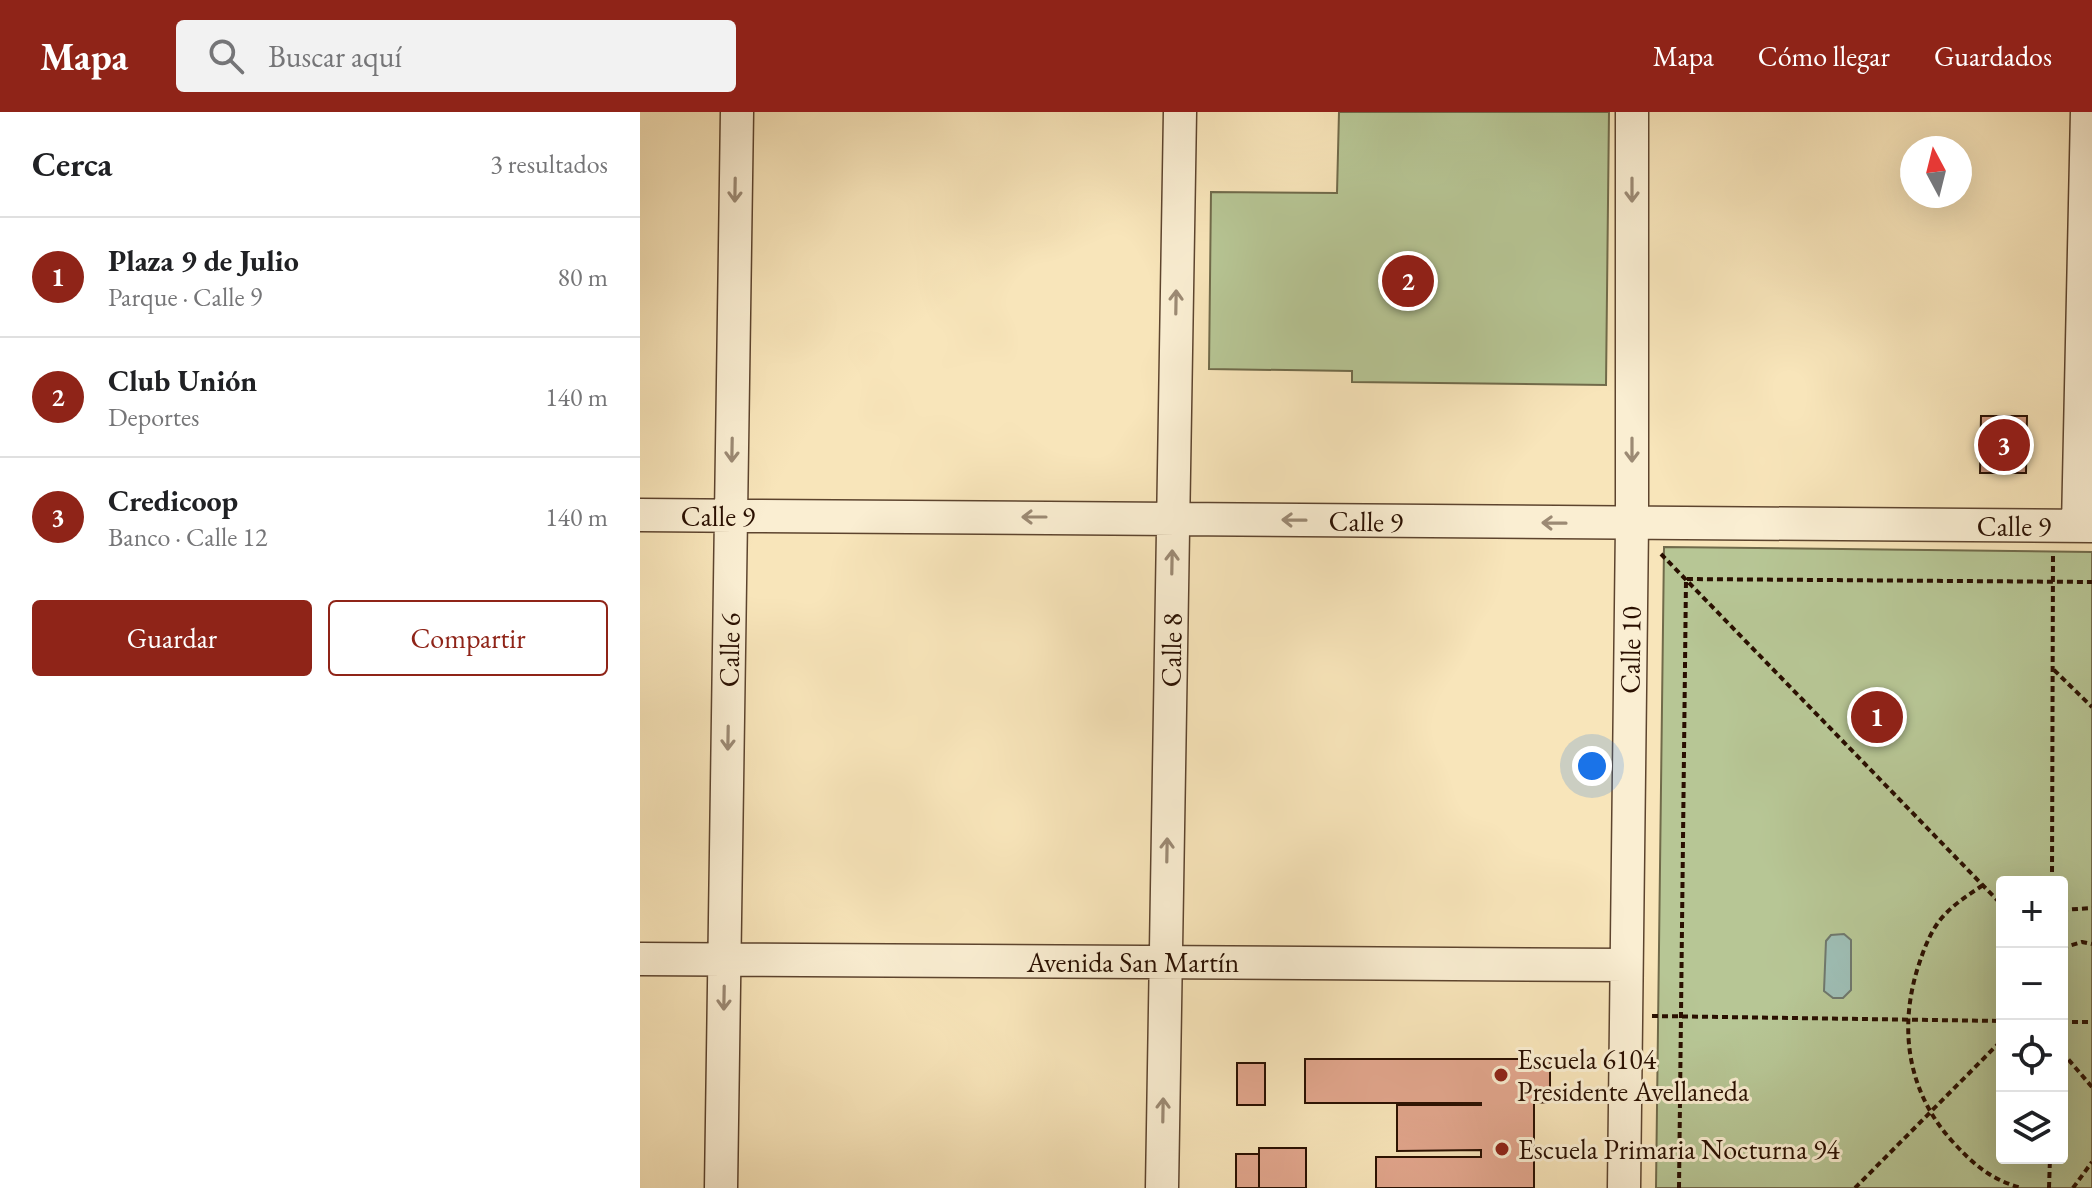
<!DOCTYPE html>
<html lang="es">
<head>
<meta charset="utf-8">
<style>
  :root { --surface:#fff; --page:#f2f2f2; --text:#202124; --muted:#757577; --line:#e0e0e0; --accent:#8f2418 }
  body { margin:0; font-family:"EB Garamond",serif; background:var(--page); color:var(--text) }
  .controls { position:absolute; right:24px; bottom:24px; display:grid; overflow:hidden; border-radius:8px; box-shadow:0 8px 32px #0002 }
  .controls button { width:72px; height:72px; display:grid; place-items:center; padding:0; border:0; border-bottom:2px solid var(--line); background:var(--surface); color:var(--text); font:40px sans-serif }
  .compass { position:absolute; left:1260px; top:24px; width:72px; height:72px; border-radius:50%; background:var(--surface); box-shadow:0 8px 32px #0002; rotate:353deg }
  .you { position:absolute; left:952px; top:654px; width:28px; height:28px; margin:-20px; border:6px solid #fff; border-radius:50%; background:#1a73e8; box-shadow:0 0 0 12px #1a73e833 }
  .badge { display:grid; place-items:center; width:52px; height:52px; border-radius:50%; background:var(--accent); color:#fff; font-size:26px; font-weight:700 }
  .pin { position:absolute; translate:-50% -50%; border:4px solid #fff; box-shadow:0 2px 8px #0006 }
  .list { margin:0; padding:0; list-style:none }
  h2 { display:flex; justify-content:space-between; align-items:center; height:104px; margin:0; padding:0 32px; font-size:34px }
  h2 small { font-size:26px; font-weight:400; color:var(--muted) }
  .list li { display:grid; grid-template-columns:52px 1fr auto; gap:24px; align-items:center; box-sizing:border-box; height:120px; padding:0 32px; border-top:2px solid var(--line) }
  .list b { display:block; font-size:30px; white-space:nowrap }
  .list p { margin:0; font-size:26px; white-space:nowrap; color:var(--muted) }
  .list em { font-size:26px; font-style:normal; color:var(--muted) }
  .actions { display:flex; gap:16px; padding:24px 32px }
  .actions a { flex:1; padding:18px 0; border:2px solid var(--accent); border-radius:8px; text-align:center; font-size:28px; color:var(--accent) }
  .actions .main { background:var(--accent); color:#fff }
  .icon { flex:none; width:44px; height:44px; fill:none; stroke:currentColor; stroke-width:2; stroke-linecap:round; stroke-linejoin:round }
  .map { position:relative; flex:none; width:1452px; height:1076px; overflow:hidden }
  header { display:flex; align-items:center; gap:48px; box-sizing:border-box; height:112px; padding:0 40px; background:var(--accent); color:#fff }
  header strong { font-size:38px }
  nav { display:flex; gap:44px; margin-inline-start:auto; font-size:28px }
  .search { width:560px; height:72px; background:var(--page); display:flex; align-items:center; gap:20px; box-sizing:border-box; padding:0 28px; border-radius:8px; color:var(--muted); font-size:30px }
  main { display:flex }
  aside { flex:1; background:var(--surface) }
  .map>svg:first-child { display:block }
  .green { fill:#b7c695; stroke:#706a4a; stroke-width:2; fill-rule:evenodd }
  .water { fill:#9ebeb5; stroke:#6f786d; stroke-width:2 }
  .building { fill:#e2a68d; stroke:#290f00; stroke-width:2 }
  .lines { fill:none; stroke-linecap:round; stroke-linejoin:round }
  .minor-casing { stroke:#5d442e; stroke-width:35 }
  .path { stroke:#290f00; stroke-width:4; stroke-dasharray:6 4; stroke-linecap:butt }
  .minor { stroke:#faeed2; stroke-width:32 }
  .oneway { stroke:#9c8a74 }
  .poi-dot { fill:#8f2418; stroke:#faeed2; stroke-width:3 }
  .labels { text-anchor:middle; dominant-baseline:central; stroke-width:6; stroke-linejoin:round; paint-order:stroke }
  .street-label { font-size:28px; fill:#290f00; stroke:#faeed2 }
  .poi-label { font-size:28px; fill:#290f00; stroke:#faeed2; text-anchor:start }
</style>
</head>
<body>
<header>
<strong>Mapa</strong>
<div class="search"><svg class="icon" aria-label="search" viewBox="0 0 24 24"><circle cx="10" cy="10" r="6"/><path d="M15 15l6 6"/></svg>Buscar aquí</div>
<nav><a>Mapa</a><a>Cómo llegar</a><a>Guardados</a></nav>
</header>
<main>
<aside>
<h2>Cerca<small>3 resultados</small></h2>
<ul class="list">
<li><span class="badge">1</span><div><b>Plaza 9 de Julio</b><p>Parque · Calle 9</p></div><em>80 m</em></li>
<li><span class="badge">2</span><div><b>Club Unión</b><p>Deportes</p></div><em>140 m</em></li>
<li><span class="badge">3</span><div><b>Credicoop</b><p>Banco · Calle 12</p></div><em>140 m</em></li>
</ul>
<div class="actions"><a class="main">Guardar</a><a>Compartir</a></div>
</aside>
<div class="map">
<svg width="1452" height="1076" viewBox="0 0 1452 1076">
  <rect width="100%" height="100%" fill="#f8e5ba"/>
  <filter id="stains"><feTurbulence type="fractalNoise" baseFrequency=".0025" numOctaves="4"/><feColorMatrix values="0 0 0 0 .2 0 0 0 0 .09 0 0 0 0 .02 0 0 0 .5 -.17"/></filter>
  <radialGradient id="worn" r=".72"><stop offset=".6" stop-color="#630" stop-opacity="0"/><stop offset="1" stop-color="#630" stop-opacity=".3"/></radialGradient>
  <path class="green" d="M699,0H969L966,273L712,270V259L569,257L571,80L697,81Z
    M1024,435L1452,440V1076H1016ZM1362,770H1422V1046H1362Z"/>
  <path class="water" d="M1204,822L1211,828V878L1203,886H1193L1184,879L1186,829L1191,823Z"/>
  <path class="building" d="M1341,304H1387L1386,361H1340Z
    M665,947H910V990L894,991V1076H736V1045H841V1038L757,1039V993H841V991H665Z
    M597,951H625V993H597Z
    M619,1036H666V1076H619Z
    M596,1042H619V1076H596Z"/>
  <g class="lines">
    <g class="minor-casing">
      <path id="minor" d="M0,403L1452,414
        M1438,414L1447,0
        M0,847L986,853
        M81,1076L97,0
        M522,1076L540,0
        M984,1076L992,412V0"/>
    </g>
    <path class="path" d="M1021,442L1362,793
      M1414,558L1452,595
      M1412,770L1413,440
      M1343,773C1327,784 1312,793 1300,808C1290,821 1284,837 1279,852C1258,915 1267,979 1312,1029C1333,1052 1351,1068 1382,1076
      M1422,798L1452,796
      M1422,836L1442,830L1452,832
      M1012,904L1362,909
      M1422,910H1452
      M1422,940L1452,975
      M1039,1076L1046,467L1452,470
      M1215,1076L1362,928
      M1409,1076L1410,1046
      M1433,1076L1452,1050"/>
    <use href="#minor" class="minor"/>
  </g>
  <defs><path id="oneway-shaft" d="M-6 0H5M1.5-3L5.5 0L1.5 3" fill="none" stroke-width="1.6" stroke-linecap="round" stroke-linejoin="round" transform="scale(2)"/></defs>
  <g class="oneway">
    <use href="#oneway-shaft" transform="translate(95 78) rotate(91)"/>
    <use href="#oneway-shaft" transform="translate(992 78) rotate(90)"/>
    <use href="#oneway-shaft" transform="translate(536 190) rotate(-89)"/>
    <use href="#oneway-shaft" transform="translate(92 338) rotate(91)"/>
    <use href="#oneway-shaft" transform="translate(992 338) rotate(90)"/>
    <use href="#oneway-shaft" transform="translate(394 405) rotate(-180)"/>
    <use href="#oneway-shaft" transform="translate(654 408) rotate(-179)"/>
    <use href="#oneway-shaft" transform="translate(914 411) rotate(-179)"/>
    <use href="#oneway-shaft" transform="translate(532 450) rotate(-89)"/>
    <use href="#oneway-shaft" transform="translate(88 626) rotate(91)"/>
    <use href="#oneway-shaft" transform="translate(527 738) rotate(-89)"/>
    <use href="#oneway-shaft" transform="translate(84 886) rotate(91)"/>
    <use href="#oneway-shaft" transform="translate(523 998) rotate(-89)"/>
  </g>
  <g class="poi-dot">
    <circle cx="861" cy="963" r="8"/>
    <circle cx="862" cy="1037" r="8"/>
  </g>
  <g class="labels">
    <g class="street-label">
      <text x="78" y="404">Calle 9</text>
      <text transform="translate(726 409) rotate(1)">Calle 9</text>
      <text x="1374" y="414">Calle 9</text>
      <text transform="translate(89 538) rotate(-89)">Calle 6</text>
      <text transform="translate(531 538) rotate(-89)">Calle 8</text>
      <text transform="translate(990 538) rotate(-89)">Calle 10</text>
      <text x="493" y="850">Avenida San Martín</text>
    </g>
    <g class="poi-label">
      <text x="877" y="947">Escuela 6104<tspan x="877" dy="32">Presidente Avellaneda</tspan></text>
      <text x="878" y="1037">Escuela Primaria Nocturna 94</text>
    </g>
  </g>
  <rect width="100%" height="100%" filter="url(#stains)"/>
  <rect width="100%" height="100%" fill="url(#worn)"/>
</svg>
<div class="controls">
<button>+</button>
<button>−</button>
<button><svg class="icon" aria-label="locate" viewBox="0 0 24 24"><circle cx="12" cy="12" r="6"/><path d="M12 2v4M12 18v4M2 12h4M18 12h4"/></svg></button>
<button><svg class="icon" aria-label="layers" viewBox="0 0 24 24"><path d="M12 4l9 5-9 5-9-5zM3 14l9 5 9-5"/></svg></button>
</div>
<svg class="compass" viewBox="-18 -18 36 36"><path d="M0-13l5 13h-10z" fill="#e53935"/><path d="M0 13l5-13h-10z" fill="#757577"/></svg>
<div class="you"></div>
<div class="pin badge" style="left:1237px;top:605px">1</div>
<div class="pin badge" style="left:768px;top:169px">2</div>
<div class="pin badge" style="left:1364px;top:333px">3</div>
</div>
</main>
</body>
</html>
